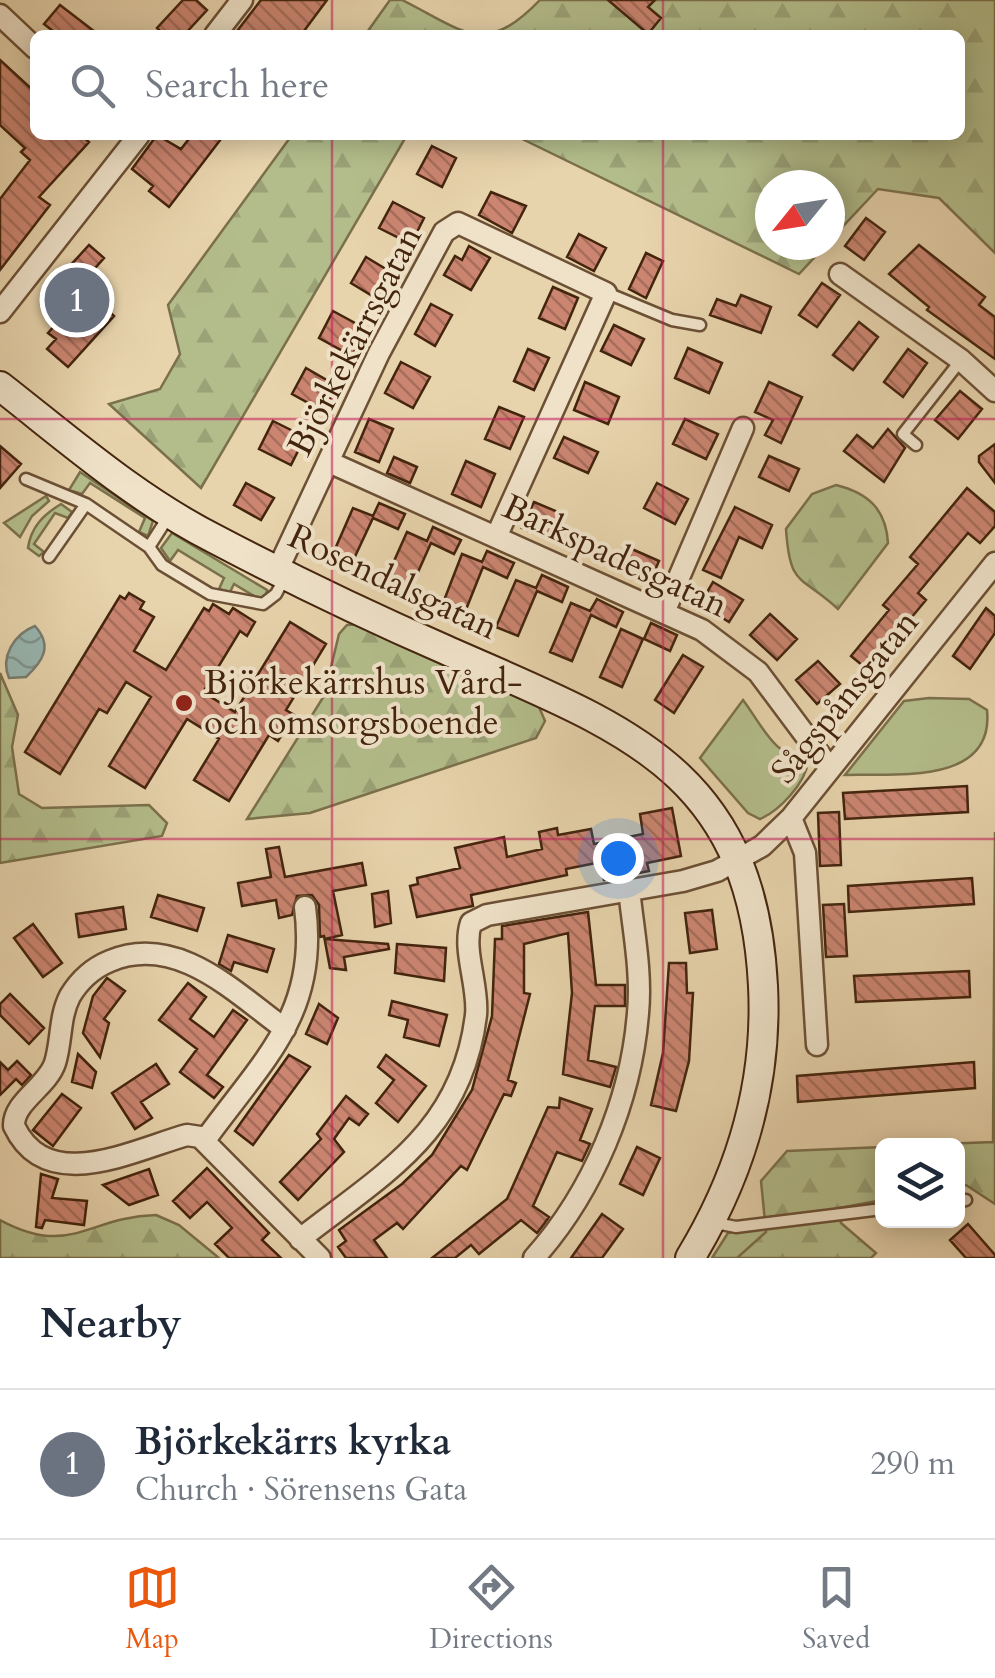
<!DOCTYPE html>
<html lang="en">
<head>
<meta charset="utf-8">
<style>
  :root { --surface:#fff; --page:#f2f2f3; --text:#1f2937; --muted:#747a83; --line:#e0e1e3; --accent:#ea580c }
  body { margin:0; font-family:Cardo,serif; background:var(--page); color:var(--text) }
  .controls { position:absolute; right:30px; bottom:30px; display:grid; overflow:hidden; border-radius:15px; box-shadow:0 5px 25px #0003 }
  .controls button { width:90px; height:90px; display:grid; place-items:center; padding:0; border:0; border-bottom:2px solid var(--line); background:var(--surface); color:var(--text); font:50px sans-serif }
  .compass { position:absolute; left:755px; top:170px; width:90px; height:90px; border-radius:50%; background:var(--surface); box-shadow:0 5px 25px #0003; rotate:240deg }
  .you { position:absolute; left:618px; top:858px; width:35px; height:35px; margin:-25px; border:8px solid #fff; border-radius:50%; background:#1a73e8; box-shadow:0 0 0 15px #1a73e833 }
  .badge { display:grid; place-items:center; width:65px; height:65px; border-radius:50%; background:var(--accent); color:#fff; font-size:32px; font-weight:700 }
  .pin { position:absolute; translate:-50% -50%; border:5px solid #fff; box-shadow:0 2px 10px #0006 }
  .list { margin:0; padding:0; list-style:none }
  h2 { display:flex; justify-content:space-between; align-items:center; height:130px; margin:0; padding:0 40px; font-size:42px }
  h2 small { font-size:32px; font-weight:400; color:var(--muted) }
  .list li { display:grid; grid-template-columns:65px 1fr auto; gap:30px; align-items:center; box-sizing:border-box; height:150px; padding:0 40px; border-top:2px solid var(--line) }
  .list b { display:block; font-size:38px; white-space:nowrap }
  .list p { margin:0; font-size:32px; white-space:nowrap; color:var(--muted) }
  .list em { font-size:32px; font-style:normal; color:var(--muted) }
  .icon { flex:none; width:55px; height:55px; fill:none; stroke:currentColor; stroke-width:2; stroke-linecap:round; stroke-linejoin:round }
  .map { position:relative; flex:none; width:995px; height:1258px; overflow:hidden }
  .search { position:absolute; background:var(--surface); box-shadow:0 5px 25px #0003; left:30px; right:30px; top:30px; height:110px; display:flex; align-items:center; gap:25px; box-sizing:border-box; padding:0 35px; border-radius:15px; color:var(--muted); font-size:38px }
  .sheet { height:280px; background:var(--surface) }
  nav { display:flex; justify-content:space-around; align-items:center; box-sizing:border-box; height:140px; border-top:2px solid var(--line); background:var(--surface); font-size:28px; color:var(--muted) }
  nav a { display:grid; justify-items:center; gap:5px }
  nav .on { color:var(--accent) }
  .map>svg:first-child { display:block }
  .grass { fill:#b3bd8b; stroke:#7b704c; stroke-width:2.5 }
  .forest { fill:url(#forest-firs); stroke:#7b704c; stroke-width:2.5 }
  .water { fill:url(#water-waves); stroke:#767c6f; stroke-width:2.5 }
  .building { fill:url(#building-back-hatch); stroke:#43240d; stroke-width:2.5 }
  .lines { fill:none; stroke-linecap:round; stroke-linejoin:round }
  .lane-casing { stroke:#6c5035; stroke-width:15 }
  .street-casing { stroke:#6c5035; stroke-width:25 }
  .secondary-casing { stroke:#43240d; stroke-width:32 }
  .lane { stroke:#efe2c9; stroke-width:10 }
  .street { stroke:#efe2c9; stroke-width:20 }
  .secondary { stroke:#efe2c9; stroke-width:28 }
  .grid { fill:none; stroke:#c2185b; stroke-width:2.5; stroke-opacity:0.55 }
  .poi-dot { fill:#8f2418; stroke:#efe2c9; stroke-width:4 }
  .labels { text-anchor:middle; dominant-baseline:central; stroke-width:8; stroke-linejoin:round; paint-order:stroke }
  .street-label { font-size:35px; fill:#43240d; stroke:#efe2c9 }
  .poi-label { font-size:35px; fill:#43240d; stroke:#efe2c9; text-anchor:start }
</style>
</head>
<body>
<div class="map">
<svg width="995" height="1258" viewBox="0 0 995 1258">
  <defs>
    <pattern id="forest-firs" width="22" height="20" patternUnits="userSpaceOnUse" patternTransform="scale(2.5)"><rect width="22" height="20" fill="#b3bd8b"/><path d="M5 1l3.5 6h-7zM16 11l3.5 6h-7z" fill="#9ba277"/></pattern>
    <pattern id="water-waves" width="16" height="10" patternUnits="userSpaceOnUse" patternTransform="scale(2.5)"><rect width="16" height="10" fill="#98b6b1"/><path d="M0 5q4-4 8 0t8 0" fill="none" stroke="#7e948e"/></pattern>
    <pattern id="building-back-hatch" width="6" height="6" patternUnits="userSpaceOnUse" patternTransform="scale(2.5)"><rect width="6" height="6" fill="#cb8571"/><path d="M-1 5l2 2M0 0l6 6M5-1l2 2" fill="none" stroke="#a66d5b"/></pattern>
  </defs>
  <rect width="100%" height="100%" fill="#e7d3ac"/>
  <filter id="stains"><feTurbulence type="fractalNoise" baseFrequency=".002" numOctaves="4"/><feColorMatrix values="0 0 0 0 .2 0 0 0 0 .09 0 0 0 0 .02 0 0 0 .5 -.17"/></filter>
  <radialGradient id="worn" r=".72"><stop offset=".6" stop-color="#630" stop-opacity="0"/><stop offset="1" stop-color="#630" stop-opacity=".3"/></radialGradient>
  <path class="grass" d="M80,472L153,521L148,536L139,532L145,518L90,483L82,494L69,490Z
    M46,496L49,501L32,516L20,537L4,523Z
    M61,504L72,512L68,518L55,513L34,544L44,552L39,556L28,548C31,527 43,515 61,504Z
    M172,533L267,590L266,597L259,599L234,584L230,592L219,589L224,578L178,550L170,561L161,548Z
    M929,698L969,699L987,710C995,787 891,773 845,775L904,701Z
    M743,700C762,725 774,757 808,761C806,783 779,811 760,819L748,813L700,758Z
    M811,1222L747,1258H712L728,1233Z"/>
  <path class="forest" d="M390,0H402C464,31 484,58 540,0H995V253L939,198L878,189L830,240V185H770V245H826L799,274L514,135H960V35H365Z
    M292,135H407L201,488L109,404L160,389L180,354L168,305Z
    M836,485C868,493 886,509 888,543L838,609C800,574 790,588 786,529L812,494Z
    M359,624L539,707L545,721L536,738L310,813L247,819L324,696L339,634L347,625Z
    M0,673L18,715L12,747L19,794L42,808L149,805L167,823L162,836L0,863Z
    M995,832V1204L966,1185L958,1186V1146L915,1145L993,1142Z
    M882,1147V1200L839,1208L841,1223L876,1253L871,1258H737L766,1232L761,1181L787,1151Z
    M156,1215L179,1225L219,1258H0V1220C71,1258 87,1217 156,1215Z"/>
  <path class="water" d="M35,626C53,646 43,661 26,677L9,678C0,657 14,634 35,626Z"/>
  <path class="building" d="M183,0H196L207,10L184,35H164L157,28Z
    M261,0H327L301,35H234Z
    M608,0H655L648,7L661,18L648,34Z
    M60,5L99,35H58L44,24Z
    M0,60L35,92V135H81L89,142L39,197L50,205L0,270V199L30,160L21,152L25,148L0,125Z
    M157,135L181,149L192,135H224L169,207L149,191L153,186L132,169Z
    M432,146L456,158L442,187L417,174Z
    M491,192L526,206L512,233L479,215Z
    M393,202L424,218L411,244L379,228Z
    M866,218L885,232L864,260L845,246Z
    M579,234L606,248L594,271L567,257Z
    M89,245L104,258L80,285L114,316L68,367L47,349L56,339L48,333L69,309L48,290Z
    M919,245L985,297L979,305L995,317V359L927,310L929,307L889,274Z
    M469,246L490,258L471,290L444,275L455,256L462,260Z
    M646,253L663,261L646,298L629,289Z
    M366,257L394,274L379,300L351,283Z
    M822,283L840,295L817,327L799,315Z
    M553,287L578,298L565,329L539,318Z
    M741,295L771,307L761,333L710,315L717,299L736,306Z
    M431,304L452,315L435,346L415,334Z
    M333,311L366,329L352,356L319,338Z
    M859,322L878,337L853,370L833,355Z
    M614,325L644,339L631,365L601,351Z
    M688,348L722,363L709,393L675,378Z
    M528,349L549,358L534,390L514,381Z
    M908,349L927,363L903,397L884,382Z
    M401,362L430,377L413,408L385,393Z
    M306,368L337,386L323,411L292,394Z
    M585,382L619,397L608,424L574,410Z
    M769,382L802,397L781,443L765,435L773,420L755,412Z
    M960,391L982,409L958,439L935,420Z
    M499,407L524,417L510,449L485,439Z
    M369,419L393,429L379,462L355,452Z
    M685,419L718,434L706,459L673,444Z
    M273,421L305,437L291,465L259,449Z
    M888,429L905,448L884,482L844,451L857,435L873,448Z
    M564,437L598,452L588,473L554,458Z
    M995,444V483L979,462V456Z
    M0,446L21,464L0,488Z
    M769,456L799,469L789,491L759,477Z
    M394,457L417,467L410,483L387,473Z
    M466,461L495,474L481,507L452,494Z
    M246,483L274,498L261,520L234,505Z
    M657,483L688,499L675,524L644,508Z
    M967,488L995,512V526L980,543L968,533L918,593L926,600L868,670L851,656L889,610L883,605L918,564L910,557Z
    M534,502L565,515L554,541L522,528Z
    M379,503L405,514L398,529L373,518L351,565L332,556L353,508L373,516Z
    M735,507L772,525L762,548L739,537L721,578L703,570Z
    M433,527L461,540L454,554L431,543L410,590L386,579L407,532L427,541Z
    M625,546L659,561L649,584L615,568Z
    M487,551L514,563L507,578L483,567L465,612L443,603L462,554L482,562Z
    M542,575L568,587L562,602L537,591L518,636L496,627L516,580L536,588Z
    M713,582L743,600L729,622L700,604Z
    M129,593L144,602L140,609L154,617L134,651L166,670L204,608L209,611L213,604L229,614L233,608L255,622L247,636L240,631L203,692L235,712L290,622L326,644L286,710L294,715L278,741L269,735L229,801L194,780L219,739L187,719L145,788L109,766L151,697L126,682L107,713L99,709L60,774L25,752L120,596L125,599Z
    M597,599L623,612L616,627L591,615L572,661L550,652L571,603L590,611Z
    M986,608L995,616V633L970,669L953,656Z
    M770,614L797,639L777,660L750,635Z
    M651,623L677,635L670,651L644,639Z
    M621,629L643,639L622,687L600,677Z
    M683,655L703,667L674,713L655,700Z
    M818,661L840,684L817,704L796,680Z
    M967,786L968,812L845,819L843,793Z
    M672,808L681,856L647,863L649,871L604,880L601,862L566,869L567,875L471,895L473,906L417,917L410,886L418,884L417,878L460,868L455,848L504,837L507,857L542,849L539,832L557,828L558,835L591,829L594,844L643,834L640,814Z
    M839,812L841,865L820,866L818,813Z
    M279,847L285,877L362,863L366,885L333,891L342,935L325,939L388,944L389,949L344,957L346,970L330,968L324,936L320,937L319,905L312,895L297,896L292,915L279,918L276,900L242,906L238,883L271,877L266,849Z
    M972,878L974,904L849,912L848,886Z
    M388,891L391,923L375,927L372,894Z
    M158,895L204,908L197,931L151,917Z
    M844,904L847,956L826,957L823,905Z
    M123,907L126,929L79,937L76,914Z
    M712,910L717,949L690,953L685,913Z
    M588,912L596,985H625V1006H595L588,1060L616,1067L610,1087L563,1074L572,993L568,933L524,944V993L530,994L508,1080L516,1083L511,1096L504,1094L467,1170L461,1166L403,1229L397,1223L374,1240L387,1258H346L338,1247L346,1241L339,1230L402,1184L432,1155L472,1090L492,1016L495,939H502V926Z
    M33,924L62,963L43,977L14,938Z
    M228,935L274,949L267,972L234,962L231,971L219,964Z
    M397,944L446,948L444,981L395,973Z
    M669,963H686L687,993H693L689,1061L676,1111L651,1105L663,1053Z
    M969,971L970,997L856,1002L854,976Z
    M107,978L125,991L104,1019L109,1023L100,1057L83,1033L93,996Z
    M188,983L206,997L190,1019L214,1037L233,1010L247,1020L207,1075L223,1087L214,1098L180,1072L197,1049L159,1020Z
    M10,994L44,1028L29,1044L0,1015V1004Z
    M392,1001L447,1015L439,1046L404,1037L408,1020L389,1015Z
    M319,1004L338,1018L327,1044L306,1034Z
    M78,1054L96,1072L92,1088L72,1082Z
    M289,1055L310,1067L253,1145L235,1131Z
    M386,1055L426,1086L398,1122L376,1103L394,1080L378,1067Z
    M17,1061L31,1075L22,1085L16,1079L0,1095V1062L8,1070Z
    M974,1062L975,1088L798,1102L797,1076Z
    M156,1064L169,1084L141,1102L152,1118L135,1129L112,1093Z
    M62,1094L81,1108L53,1146L33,1130Z
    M346,1096L368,1114L359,1125L349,1118L334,1139L344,1152L298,1200L280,1182L321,1139L317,1134Z
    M560,1098L592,1109L580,1140L590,1144L582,1161L557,1152L533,1206L549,1217L544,1224L537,1233L521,1220L479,1254L471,1245L455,1258H432L507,1199L548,1107L559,1108Z
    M637,1147L660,1158L643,1195L620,1184Z
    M207,1168L269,1233L262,1240L281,1258H229L215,1244L232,1228L207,1202L190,1218L173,1201Z
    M149,1169L158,1195L129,1205L103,1185Z
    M41,1174L58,1179L52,1198L87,1201L84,1225L45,1220L42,1228L36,1227Z
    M602,1214L623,1229L602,1258H571Z
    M968,1224L995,1255V1258H966L950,1240Z"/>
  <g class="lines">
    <g class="lane-casing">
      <path id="lane" d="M607,293L672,320L700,325
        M916,445L903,434L961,360
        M26,479L86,504
        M149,547L170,514
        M49,557L86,504L149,547L162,565L210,594L263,604L276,594L284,579
        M958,1202L966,1200
        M711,1222L736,1227L882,1209"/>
    </g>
    <g class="street-casing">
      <path id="street" d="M0,15L35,48
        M215,35L242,0
        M840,274L961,360L995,391
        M0,312L139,135
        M329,462L702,630L758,672L829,767
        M278,569L379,353L444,232L458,223L606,293L497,535
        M665,610L743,428
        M791,818L805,853L817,1045
        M285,1029C234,992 177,933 110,961C93,968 79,981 70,996C59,1017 62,1041 55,1063C47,1087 13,1102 14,1126C47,1196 133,1150 187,1135L200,1137L320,1258
        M205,1140C263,1060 319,1013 305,907
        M300,1239C383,1174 462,1132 476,1015C479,986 462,950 471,923L487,915L683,881L717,871L762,846L791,818L995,563
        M534,1258C593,1192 631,1101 638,1013C642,972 633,929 629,889"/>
    </g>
    <g class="secondary-casing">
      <path id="secondary" d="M0,386C69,440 136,499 215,539C291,579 368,616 446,650C619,727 752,766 763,986C768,1085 741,1174 690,1258"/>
    </g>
    <use href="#lane" class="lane"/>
    <use href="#street" class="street"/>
    <use href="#secondary" class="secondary"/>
  </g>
  <path class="grid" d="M332,0V35M663,0V35M332,135V1258M663,135V1258M0,419H995M0,839H995"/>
  <circle class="poi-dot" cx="184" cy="703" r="10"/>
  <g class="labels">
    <g class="street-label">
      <text transform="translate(355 341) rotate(-63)">Björkekärrsgatan</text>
      <text transform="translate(615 556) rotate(25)">Barkspadesgatan</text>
      <text transform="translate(393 582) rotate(25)">Rosendalsgatan</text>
      <text transform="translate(845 697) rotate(-51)">Sågspånsgatan</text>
    </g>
    <g class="poi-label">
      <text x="204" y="683">Björkekärrshus Vård-<tspan x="204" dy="40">och omsorgsboende</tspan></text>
    </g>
  </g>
  <rect width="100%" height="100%" filter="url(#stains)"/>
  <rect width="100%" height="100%" fill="url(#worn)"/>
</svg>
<div class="controls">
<button><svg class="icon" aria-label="layers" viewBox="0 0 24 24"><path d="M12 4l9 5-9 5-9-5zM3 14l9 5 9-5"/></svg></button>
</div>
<svg class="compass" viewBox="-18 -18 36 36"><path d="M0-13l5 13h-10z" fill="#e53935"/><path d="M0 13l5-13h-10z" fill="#747a83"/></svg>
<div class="you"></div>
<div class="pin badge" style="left:77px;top:300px;background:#6b7280">1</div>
<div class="search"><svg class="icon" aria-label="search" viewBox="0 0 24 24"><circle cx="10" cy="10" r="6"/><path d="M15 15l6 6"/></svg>Search here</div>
</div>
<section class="sheet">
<h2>Nearby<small></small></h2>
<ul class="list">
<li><span class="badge" style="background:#6b7280">1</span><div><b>Björkekärrs kyrka</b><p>Church · Sörensens Gata</p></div><em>290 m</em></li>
</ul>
</section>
<nav>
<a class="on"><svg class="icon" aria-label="map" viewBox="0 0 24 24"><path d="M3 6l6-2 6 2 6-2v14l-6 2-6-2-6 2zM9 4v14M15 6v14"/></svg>Map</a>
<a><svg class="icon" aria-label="directions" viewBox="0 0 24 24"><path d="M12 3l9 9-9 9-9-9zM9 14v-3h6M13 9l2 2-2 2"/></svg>Directions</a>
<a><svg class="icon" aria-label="saved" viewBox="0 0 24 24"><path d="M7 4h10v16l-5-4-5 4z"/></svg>Saved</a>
</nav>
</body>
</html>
